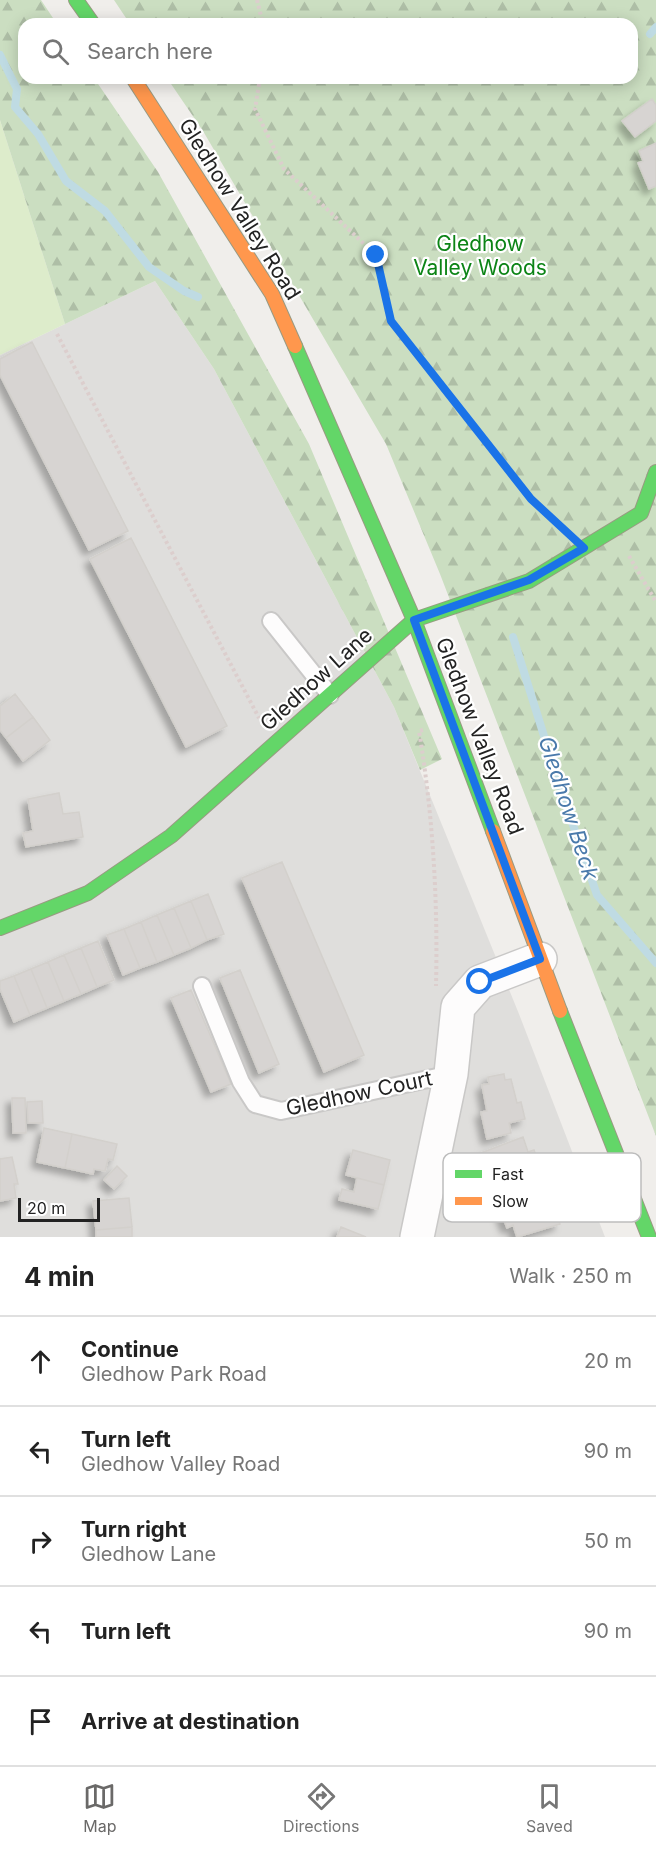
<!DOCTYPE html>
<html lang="en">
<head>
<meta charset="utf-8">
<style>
  :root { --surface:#fff; --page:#f6f6f6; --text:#222; --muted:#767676; --line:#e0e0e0; --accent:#6a6968 }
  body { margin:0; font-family:Inter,sans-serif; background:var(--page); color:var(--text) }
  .scale { position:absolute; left:18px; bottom:15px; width:82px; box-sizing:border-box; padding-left:6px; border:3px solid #222; border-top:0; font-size:16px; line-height:21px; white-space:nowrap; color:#222; -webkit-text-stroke:4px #fff; paint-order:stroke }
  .stop { position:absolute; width:18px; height:18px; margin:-14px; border:4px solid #1a73e8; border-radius:50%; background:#fff }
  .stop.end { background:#1a73e8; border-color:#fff; box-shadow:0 2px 6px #0008 }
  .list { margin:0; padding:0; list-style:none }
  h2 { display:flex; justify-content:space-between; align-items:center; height:78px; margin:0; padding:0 24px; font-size:26px }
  h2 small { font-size:20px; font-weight:400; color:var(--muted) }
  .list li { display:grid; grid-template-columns:39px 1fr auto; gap:18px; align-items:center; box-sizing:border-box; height:90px; padding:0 24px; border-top:2px solid var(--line) }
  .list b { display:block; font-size:22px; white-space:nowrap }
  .list p { margin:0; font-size:20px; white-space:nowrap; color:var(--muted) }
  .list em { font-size:20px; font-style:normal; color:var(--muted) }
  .icon { flex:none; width:33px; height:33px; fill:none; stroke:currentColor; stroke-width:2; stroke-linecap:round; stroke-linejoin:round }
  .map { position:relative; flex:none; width:656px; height:1237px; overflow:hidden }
  .search { position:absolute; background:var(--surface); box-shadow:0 3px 15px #0003; left:18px; right:18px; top:18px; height:66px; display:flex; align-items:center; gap:15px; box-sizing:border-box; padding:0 21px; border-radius:18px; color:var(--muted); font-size:22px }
  .sheet { height:528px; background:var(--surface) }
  nav { display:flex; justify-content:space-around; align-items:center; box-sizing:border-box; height:84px; border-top:2px solid var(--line); background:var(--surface); font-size:16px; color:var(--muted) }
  nav a { display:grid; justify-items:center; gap:3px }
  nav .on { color:var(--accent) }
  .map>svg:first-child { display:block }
  .residential { fill:#dfdedc }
  .grass { fill:#ddeccb }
  .forest { fill:url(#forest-firs) }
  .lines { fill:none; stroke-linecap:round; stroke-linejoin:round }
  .stream { stroke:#bfdbe3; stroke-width:8 }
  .building { fill:#d7d4d2; stroke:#d3d0cc; stroke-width:1.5; filter:url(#shadow) }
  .lane-casing { stroke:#c9c8c7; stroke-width:20 }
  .street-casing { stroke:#c9c8c7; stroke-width:36 }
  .fast-casing { stroke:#999a82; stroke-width:16 }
  .slow-casing { stroke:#999a82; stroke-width:16 }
  .path { stroke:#dccecd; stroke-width:4; stroke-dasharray:3 3; stroke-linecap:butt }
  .lane { stroke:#fdfcfc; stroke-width:16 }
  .street { stroke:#fdfcfc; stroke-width:33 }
  .fast { stroke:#63d668; stroke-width:14 }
  .slow { stroke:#ff974d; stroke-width:14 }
  .route { stroke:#1a73e8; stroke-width:8 }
  .labels { text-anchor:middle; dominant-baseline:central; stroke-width:4.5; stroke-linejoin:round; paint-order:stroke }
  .street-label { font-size:21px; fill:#222; stroke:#fff }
  .park-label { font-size:21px; fill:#0c8416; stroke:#fff }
  .water-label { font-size:22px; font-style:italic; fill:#4a7aab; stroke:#fff }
  .key { fill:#fff; stroke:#bdbdbd; stroke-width:1.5 }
  .key-label { font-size:16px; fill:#222 }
</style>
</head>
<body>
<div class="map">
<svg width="656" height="1237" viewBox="0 0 656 1237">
  <defs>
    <pattern id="forest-firs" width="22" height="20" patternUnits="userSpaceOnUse" patternTransform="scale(1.5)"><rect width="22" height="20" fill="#cbdec1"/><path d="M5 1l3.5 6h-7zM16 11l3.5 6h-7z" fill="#aebea6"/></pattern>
    <filter id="shadow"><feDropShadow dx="-5.5" dy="5.5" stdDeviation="3" flood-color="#0004"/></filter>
  </defs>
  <rect width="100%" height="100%" fill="#f0eeeb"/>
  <path class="residential" d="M155,281L214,369L394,707L519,1014L605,1237H0V355Z"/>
  <path class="grass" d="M0,120L65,324L0,355Z"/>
  <path class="forest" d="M0,0H41L57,24H24V78H94L158,172L309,444L442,759L420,770L394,707L214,369L155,281L65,324L0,120Z
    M114,0H656V1136L440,574L386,444L203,131L167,78H632V24H130Z"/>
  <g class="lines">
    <path class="stream" d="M650,34L656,27
      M0,55L17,89L15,107L38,134L66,181L105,211L149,267L184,291L198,297
      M513,637L560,787L597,895L656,963"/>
  </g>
  <path class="building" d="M652,99L656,105V121L635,137L622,121Z
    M656,143V186L649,189L638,163L643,161L639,151Z
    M32,342L128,531L89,550L0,375V359Z
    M131,538L227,726L186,747L90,559Z
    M15,694L33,717L6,738L0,730V706Z
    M33,717L50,740L23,761L6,738Z
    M59,793L63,814L79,812L83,837L26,847L23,833L33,831L28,799Z
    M282,862L364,1055L324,1072L242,878Z
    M208,894L224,934L207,940L191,901Z
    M191,901L207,940L191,948L174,908Z
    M174,908L191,948L174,955L157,915Z
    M157,915L174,955L157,962L141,922Z
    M141,922L157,962L140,968L124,929Z
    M124,929L140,968L123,975L107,935Z
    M98,941L114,980L97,987L81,948Z
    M81,948L97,987L81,994L64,955Z
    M64,955L81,994L64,1001L48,962Z
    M48,962L64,1001L47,1008L31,969Z
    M31,969L47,1008L30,1015L14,976Z
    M240,970L279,1064L259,1073L220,978Z
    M14,976L30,1015L14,1022L0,989V981Z
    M191,990L231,1084L211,1092L171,998Z
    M504,1074L505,1080L511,1079L517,1103L521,1102L525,1119L509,1123L511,1133L487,1139L481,1112L487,1111L482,1085L489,1084L488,1077Z
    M12,1098H25L26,1133H13Z
    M42,1101L43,1123H28L27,1102Z
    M44,1128L72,1134L65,1168L37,1162Z
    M72,1134L117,1144L113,1160L108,1159L105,1171L94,1169L93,1174L65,1168Z
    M523,1137L528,1152L534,1150L542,1172L495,1190L481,1153Z
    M353,1150L390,1160L384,1185L346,1175Z
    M12,1157L18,1184H14L16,1198L0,1201V1159Z
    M117,1166L127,1176L114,1189L104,1180Z
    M357,1178L384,1185L378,1209L339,1200L342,1189L354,1192Z
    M541,1194L546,1207L553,1205L560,1224L517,1237L513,1225L507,1228L500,1210Z
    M129,1198L132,1227L96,1230L93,1201Z
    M132,1227V1237H96V1230Z
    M341,1227L366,1237H337Z"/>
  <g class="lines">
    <g class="lane-casing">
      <path id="lane" d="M271,621L330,695
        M202,986L241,1082L255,1104L281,1111L451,1074"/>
    </g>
    <g class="street-casing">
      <path id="street" d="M417,1237L451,1074L458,1007L480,982L540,959"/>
    </g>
    <g class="fast-casing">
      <path id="fast" d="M76,0L93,24
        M295,346L414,620L493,831
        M0,928L88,893L171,836L414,620L529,581L641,513L656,472
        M560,1011L649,1237"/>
    </g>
    <g class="slow-casing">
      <path id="slow" d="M133,78L272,294L295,346
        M493,831L560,1011"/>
    </g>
    <path class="path" d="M257,0L263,24
      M260,78L255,109L284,169L376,255L391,321L531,499L561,527
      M57,334L259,718
      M629,556L656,602
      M423,730L419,731C433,815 438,901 436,986"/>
    <use href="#lane" class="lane"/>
    <use href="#street" class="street"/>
    <use href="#fast" class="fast"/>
    <use href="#slow" class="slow"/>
  </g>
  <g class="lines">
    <path class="route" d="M376,255L391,321L531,499L584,548L529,580L414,620L540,959L480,982"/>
  </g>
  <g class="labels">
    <g class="street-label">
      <text transform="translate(240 209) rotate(58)">Gledhow Valley Road</text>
      <text transform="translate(316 679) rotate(-42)">Gledhow Lane</text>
      <text transform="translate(480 736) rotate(69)">Gledhow Valley Road</text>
      <text transform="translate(359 1093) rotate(-12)">Gledhow Court</text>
    </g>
    <g class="park-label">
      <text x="480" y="243">Gledhow<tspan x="480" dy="24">Valley Woods</tspan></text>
    </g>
    <g class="water-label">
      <text transform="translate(569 808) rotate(72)">Gledhow Beck</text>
    </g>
  </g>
  <rect x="443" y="1153" width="198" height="69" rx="9" class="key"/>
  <rect x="455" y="1170" width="27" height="8" fill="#63d668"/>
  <rect x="455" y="1197" width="27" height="8" fill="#ff974d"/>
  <g class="key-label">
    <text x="492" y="1180">Fast</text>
    <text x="492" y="1207">Slow</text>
  </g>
</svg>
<div class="scale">20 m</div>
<div class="stop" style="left:480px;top:982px"></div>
<div class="stop end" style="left:376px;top:255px"></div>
<div class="search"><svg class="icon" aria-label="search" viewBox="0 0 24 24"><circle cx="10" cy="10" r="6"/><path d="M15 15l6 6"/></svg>Search here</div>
</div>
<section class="sheet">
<h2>4 min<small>Walk · 250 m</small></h2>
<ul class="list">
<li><svg class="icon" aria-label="ahead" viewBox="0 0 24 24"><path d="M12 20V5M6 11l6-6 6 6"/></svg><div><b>Continue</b><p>Gledhow Park Road</p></div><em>20 m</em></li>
<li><svg class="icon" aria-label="left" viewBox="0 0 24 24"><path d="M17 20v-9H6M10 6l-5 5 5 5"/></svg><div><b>Turn left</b><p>Gledhow Valley Road</p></div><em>90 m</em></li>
<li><svg class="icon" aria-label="right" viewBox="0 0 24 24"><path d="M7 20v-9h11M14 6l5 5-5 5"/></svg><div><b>Turn right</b><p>Gledhow Lane</p></div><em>50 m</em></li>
<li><svg class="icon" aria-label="left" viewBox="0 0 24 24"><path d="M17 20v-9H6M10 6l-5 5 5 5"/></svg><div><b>Turn left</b></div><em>90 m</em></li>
<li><svg class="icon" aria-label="arrive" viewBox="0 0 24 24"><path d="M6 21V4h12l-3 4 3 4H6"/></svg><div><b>Arrive at destination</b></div></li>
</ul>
</section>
<nav>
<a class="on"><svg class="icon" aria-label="map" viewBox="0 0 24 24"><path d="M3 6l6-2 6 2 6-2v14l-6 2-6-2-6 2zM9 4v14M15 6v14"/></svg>Map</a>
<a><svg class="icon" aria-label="directions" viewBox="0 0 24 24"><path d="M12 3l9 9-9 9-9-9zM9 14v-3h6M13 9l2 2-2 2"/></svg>Directions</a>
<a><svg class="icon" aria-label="saved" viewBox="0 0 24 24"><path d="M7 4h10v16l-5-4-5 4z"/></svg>Saved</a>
</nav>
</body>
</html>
